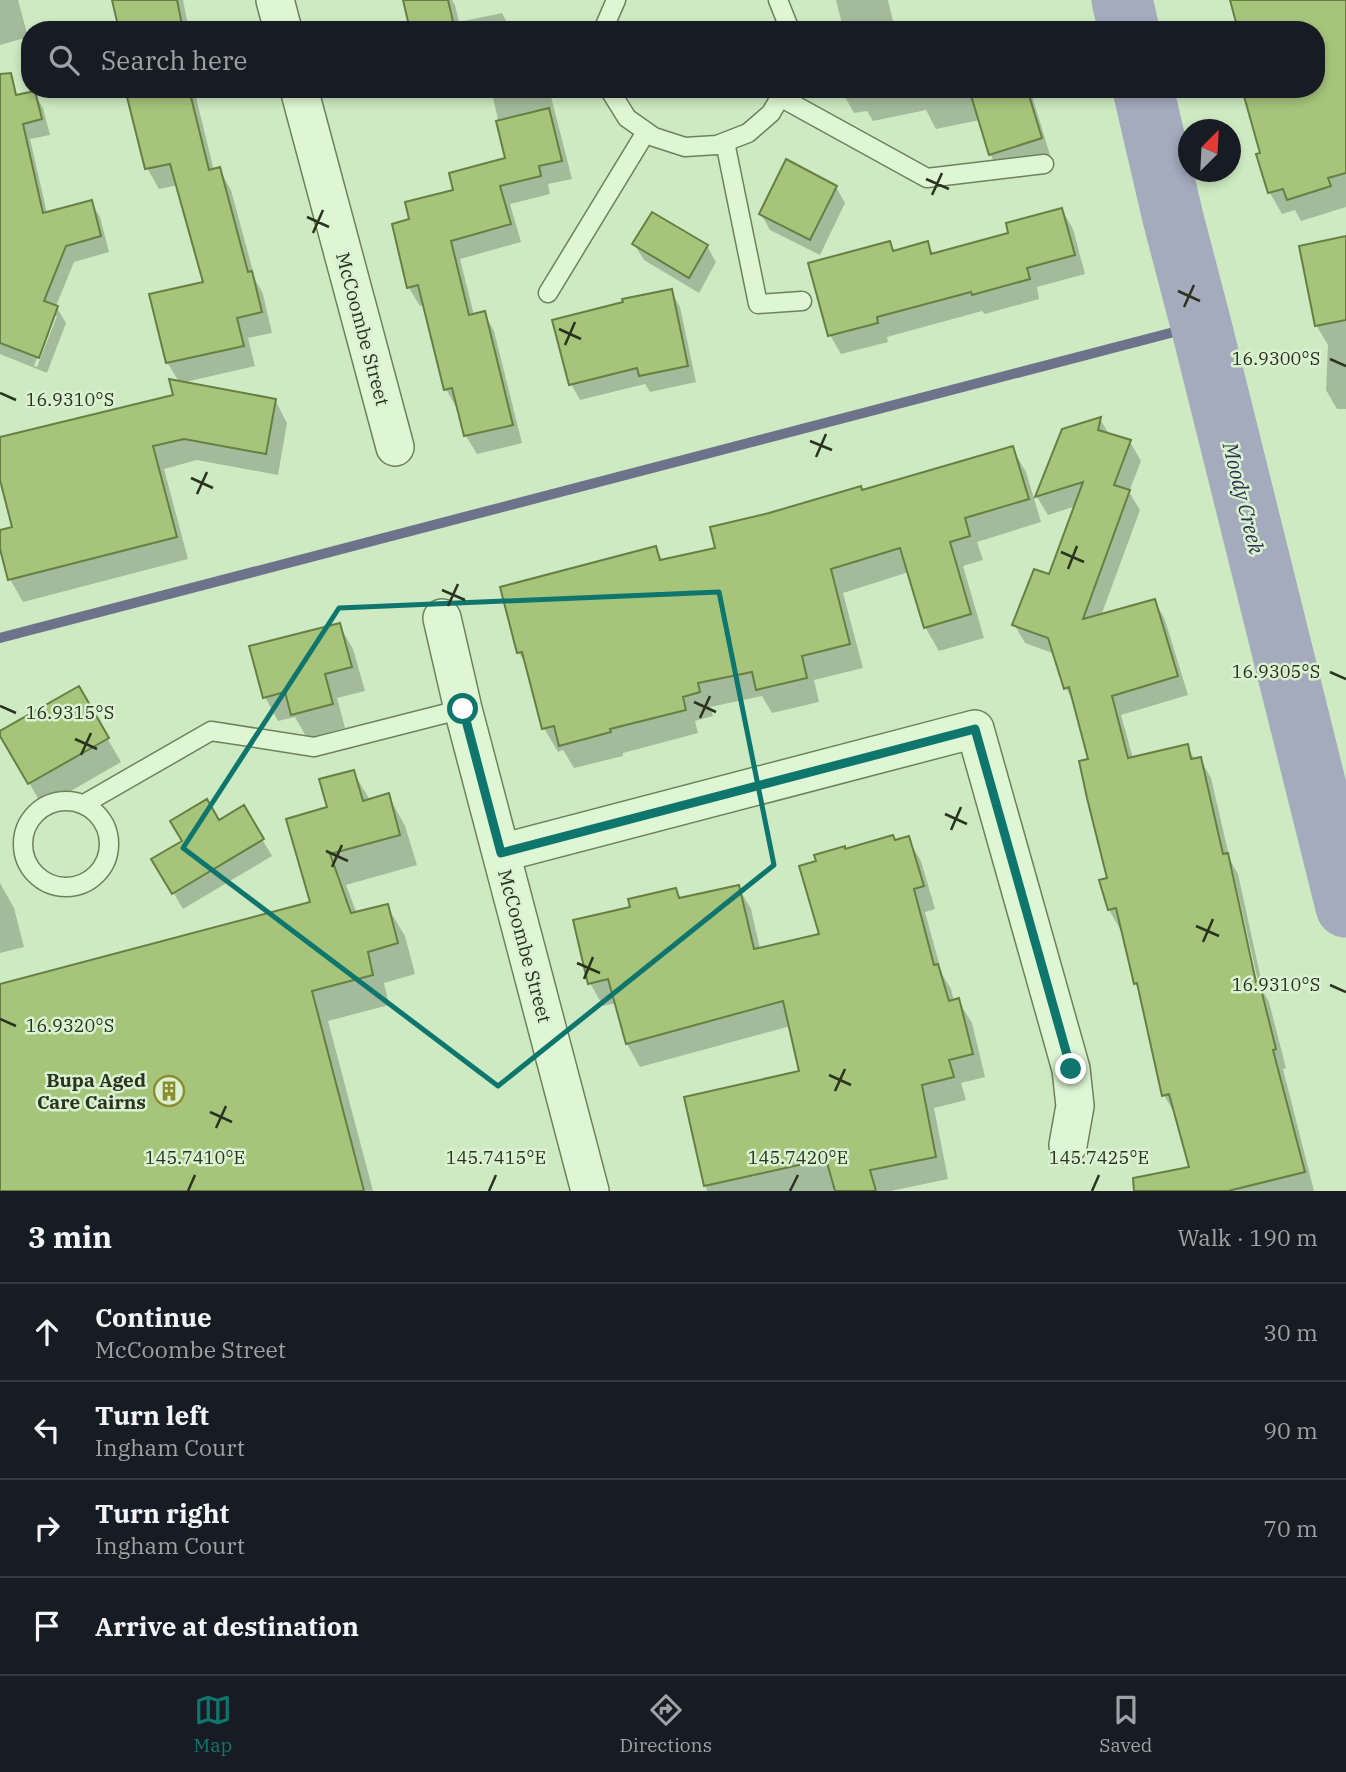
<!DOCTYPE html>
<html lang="en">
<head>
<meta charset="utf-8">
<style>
  :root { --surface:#171b24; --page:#20242c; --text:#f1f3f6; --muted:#9ea1a6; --line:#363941; --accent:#0f766e }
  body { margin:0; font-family:"IBM Plex Serif",serif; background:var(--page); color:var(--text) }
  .compass { position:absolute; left:1178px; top:119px; width:63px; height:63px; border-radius:50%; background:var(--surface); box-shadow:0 4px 10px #0003; rotate:24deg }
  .stop { position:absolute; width:21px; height:21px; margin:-16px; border:5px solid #0f766e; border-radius:50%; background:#fff }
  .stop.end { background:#0f766e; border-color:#fff; box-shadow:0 2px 7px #0008 }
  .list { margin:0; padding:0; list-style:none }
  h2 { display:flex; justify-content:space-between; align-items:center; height:91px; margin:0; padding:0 28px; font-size:30px }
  h2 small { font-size:23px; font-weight:400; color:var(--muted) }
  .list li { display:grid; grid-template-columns:46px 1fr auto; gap:21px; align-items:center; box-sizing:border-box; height:98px; padding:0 28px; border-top:2px solid var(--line) }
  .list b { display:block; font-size:26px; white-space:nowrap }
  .list p { margin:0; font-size:23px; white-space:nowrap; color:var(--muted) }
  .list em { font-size:23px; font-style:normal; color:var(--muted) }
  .icon { flex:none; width:38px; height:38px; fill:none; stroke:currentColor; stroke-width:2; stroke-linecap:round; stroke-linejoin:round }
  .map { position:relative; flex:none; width:1346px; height:1191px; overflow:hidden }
  .search { position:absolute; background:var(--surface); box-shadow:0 4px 10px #0003; left:21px; right:21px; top:21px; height:77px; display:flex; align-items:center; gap:18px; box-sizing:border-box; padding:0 24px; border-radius:28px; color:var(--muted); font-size:26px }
  .sheet { height:483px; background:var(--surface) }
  nav { display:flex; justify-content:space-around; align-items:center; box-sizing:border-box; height:98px; border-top:2px solid var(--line); background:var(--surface); font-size:19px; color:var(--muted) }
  nav a { display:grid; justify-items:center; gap:4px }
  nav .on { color:var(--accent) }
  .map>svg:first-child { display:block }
  .shadow { fill:#0003; fill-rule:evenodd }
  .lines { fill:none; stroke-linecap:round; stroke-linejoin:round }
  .stream { stroke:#6c738a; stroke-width:10 }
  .river { stroke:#a4abbd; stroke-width:61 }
  .building { fill:#a6c57b; stroke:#677f43; stroke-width:2 }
  .service-casing { stroke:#6d825b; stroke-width:21 }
  .minor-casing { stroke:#6d825b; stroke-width:40 }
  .service { stroke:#def6d4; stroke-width:18 }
  .minor { stroke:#def6d4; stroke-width:37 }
  .route { stroke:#0f766e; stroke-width:9 }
  .marked { fill:none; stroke:#0f766e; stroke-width:5; stroke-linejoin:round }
  .ticks { fill:none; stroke:#29331e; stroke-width:2.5 }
  .labels { text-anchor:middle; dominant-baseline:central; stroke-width:5; stroke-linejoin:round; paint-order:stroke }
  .street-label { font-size:19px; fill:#29331e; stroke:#daf2d1 }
  .poi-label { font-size:19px; font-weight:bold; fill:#29331e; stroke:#daf2d1; text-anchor:end }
  .water-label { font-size:21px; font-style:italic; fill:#2e3052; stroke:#daf2d1 }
  .ticks-label { font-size:18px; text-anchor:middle; fill:#29331e; stroke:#daf2d1; stroke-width:5; stroke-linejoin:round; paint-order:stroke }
</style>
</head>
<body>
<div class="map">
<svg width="1346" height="1191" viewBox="0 0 1346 1191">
  <rect width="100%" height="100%" fill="#ceeac2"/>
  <path class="shadow" d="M0,0H18L28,37L0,45Z
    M114,0H183L189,30H113L120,28Z
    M405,0H452L455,5L459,22L502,13L510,28L530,24L533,30H412Z
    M836,0H888L895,30H837L843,28Z
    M1232,0H1346V207L1301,221L1295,210L1282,214L1270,193L1258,155L1316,89V30Z
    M101,89H121L104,93Z
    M127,89H194L214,171L219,169L231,190L255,279L263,294L272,333L248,338L255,366L181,383L275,400L287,423L278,475L197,460L164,469L188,559L23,602L10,579L0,543V532L14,529L0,472V439L175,396L179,382L167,362L205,284L178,185L159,189L147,168Z
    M491,89H549L572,179L548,184L550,194L510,204L521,242L460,259L474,315L484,313L494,331L522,443L477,454L466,436L459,407H456L446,389L425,305L420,306L409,288L394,225L411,221L507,159Z
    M843,89H1030L1050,155L999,170L990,154L980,120L936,129L926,110L873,121L867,111L854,113L845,97Z
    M34,93L43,108L50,135L30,139L47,213L91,202L100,217L109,252L74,262L56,306L66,323L47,373L0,354V101ZM53,316H57L37,367L34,366Z
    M836,187L845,203L820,255L770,230L761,214Z
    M1062,210L1073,229L1085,274L1037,287L1039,299L985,314L982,311L887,337L888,342L841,354L830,335L890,243L895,252L927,243L934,255L1010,234Z
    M1346,238V409H1337L1326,390L1328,345L1316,325Z
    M634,244L707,246L716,262L699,293L644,260Z
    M671,291L680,307L696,382L650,392L645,384L580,400L571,384Z
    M1100,419L1109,434L1130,442L1141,461L1129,492L1140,510L1101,616L1155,601L1165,620L1188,695L1121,715L1133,758L1187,746L1195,760L1200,759L1211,778L1230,860L1238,874L1264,993L1269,1002L1286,1068L1283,1069L1314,1191H1188L1191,1168L1175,1114L1164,1095L1142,994L1135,983L1122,928L1120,929L1109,910L1102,881L1109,879L1090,760L1075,705L1066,688L1055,654L1025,643L1014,624L1050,577L1076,506L1048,515L1037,497L1063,431ZM1228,862L1232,867L1260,990L1256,991Z
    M1012,448L1026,472L1041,522L977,542L983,560L963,566L984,638L939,651L925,627L909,572L843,593L863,668L814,680L819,702L772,713L762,696L710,707L713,716L695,721L698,733L623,753V756L574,768L563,750L558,752L544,728L529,670L519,653L655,548L663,561L717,549L863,492Z
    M339,625L353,649L365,691L337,698L345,728L307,738L295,717L278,721L265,697Z
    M78,688L121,762L43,807L0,732Z
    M353,772L370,800L388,795L405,826L417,865L346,885L357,914L387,906L405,936L415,974L384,983L389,1005L328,1021L373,1191H0V986L312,903L330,808Z
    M243,807L272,856L183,909L154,860Z
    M908,839L921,861L935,909L925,912L942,974L951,989L954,1001L958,1000L972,1023L985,1077L961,1083L966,1100L934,1108L948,1179L891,1191H707L686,1098L801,1072L791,1026L640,1067L627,1044L616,1003L603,1006L590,983L632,908L676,890L681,899L738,887L751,909L760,949L822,936L845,851Z
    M0,883L14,908L24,947L0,953Z"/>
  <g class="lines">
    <path class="stream" d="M0,638L1201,325"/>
    <path class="river" d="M1122,0L1129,30
      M1143,89L1173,218L1201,325L1346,907"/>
  </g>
  <path class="building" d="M112,0H177L183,30H119Z
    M403,0H448L455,30H410Z
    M1230,0H1346V173L1328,178L1331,186L1287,200L1283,189L1268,193L1256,154L1260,153L1242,89H1316V30H1238Z
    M11,73L16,95L35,91L42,119L23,124L43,213L92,200L101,236L66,246L44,301L58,306L39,358L0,343V74Z
    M125,89H189L209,170L220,167L248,272L252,271L262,312L237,318L244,346L166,363L149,294L203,282L170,164L145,169Z
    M969,89H1027L1042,138L989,155Z
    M549,108L562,161L539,166L541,176L500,186L511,224L451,241L469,315L485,311L513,425L464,436L452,388L444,390L418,285L407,288L392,224L409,219L405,202L453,190L449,173L505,158L496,121Z
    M786,159L837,186L810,240L759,214Z
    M1062,208L1075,255L1027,268L1030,279L972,295L971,292L877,317L878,323L828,336L808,263L890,241L893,251L928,241L931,254L1008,233L1006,223Z
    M652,212L708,245L689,278L632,244Z
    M1346,236V320L1315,326L1299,246Z
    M672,289L688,366L639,376L637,368L569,385L552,320L623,302L622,299Z
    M169,379L276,399L266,454L184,439L153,446L177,537L8,580L0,549V530L12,527L0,480V437L173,395Z
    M1101,417L1098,430L1131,440L1114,485L1130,490L1083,619L1155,599L1178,676L1112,696L1128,758L1188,744L1191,759L1201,757L1223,854L1228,853L1256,982L1259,981L1276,1049L1273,1050L1305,1172L1228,1191H1134L1133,1178L1189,1167L1169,1094L1162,1096L1137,983L1134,984L1116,908L1108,910L1099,880L1107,878L1087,798L1079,761L1088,759L1069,687L1064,689L1048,638L1012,625L1034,569L1049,574L1083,482L1035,497L1062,429Z
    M1013,446L1029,499L965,518L970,536L950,542L971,614L924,628L900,548L831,569L850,644L802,656L807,678L756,690L752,672L698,683L700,692L683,697L686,710L610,729L611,732L559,746L554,726L542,729L522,652L517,653L500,587L656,546L660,560L715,548L710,527L769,513L861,486L862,490Z
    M340,623L352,667L325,674L333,704L291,715L285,692L263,698L249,646Z
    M79,686L109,738L28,784L0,736V731Z
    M354,770L363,801L389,793L400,835L330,854L351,913L388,904L398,943L368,952L373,975L312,991L364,1191H0V984L310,902L286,819L327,807L319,779Z
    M207,799L219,820L244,805L264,839L172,894L151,859L182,841L170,821Z
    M893,835L895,840L909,836L924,886L914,889L934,965L938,964L949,1001L959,998L973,1054L949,1060L954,1077L922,1085L936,1157L870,1170L876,1191H835L826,1159L704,1186L684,1097L799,1071L783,1001L626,1044L608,979L588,984L573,920L630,907L628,899L676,888L679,898L739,885L754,949L819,934L799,866L816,861L814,855L845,846V849Z"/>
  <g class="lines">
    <g class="service-casing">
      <path id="service" d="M778,0L790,30
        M603,30L616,0
        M609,89L627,118L654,137L685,147L717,145L748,133L771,113L785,89
        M780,97L927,178L1044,164
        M725,142L758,304L802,301
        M548,293L646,132
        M23 844a43 43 0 1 1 86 0a43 43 0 1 1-86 0Z
        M84,804L211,731L314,747L463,709"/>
    </g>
    <g class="minor-casing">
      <path id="minor" d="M275,0L283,30
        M299,89L395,447
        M442,618L463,709L590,1191
        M501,853L975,729L1071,1069L1075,1106L1068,1145"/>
    </g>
    <use href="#service" class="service"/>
    <use href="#minor" class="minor"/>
  </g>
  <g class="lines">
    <path class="route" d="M463,709L501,853L975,729L1071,1069"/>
  </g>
  <path class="marked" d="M719,592L774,865L498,1086L183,848L339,608Z"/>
  <path class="ticks" d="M926,179L949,189M932,195L942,173M307,217L329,227M313,233L323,210M1178,291L1200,301M1184,307L1194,285M559,329L581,339M565,345L575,322M1330,359L1346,366M0,393L16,400M810,441L832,450M816,457L826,434M191,478L213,488M197,494L207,472M1061,552L1084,562M1068,569L1077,546M442,590L465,600M448,606L458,584M1330,672L1346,679M694,702L716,712M0,706L16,713M700,718L710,696M75,739L97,749M81,755L91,733M945,814L967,824M951,830L961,807M326,851L348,861M332,867L342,845M1196,926L1219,936M1203,942L1213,919M577,963L600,973M584,979L593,957M1330,985L1346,992M0,1019L16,1026M829,1075L851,1085M835,1091L845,1069M210,1112L232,1122M216,1128L226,1106M188,1191L195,1175M489,1191L496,1175M790,1191L798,1175M1092,1191L1099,1175"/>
  <defs>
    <g id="building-ring" transform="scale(1.575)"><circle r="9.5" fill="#daf2d1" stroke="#8c8c30" stroke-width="1.5"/><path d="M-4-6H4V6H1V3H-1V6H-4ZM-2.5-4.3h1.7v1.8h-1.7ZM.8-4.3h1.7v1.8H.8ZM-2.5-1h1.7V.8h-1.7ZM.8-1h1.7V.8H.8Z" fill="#8c8c30"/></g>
  </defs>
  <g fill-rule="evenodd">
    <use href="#building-ring" x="169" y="1091"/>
  </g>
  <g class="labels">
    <g class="street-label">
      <text transform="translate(363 329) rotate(75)">McCoombe Street</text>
      <text transform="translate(525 946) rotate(75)">McCoombe Street</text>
    </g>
    <g class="poi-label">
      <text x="146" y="1080">Bupa Aged<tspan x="146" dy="22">Care Cairns</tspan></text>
    </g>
    <g class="water-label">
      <text transform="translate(1244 498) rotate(76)">Moody Creek</text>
    </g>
  </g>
  <g class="ticks-label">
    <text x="1276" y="365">16.9300°S</text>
    <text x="70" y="406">16.9310°S</text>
    <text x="1276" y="678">16.9305°S</text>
    <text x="70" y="719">16.9315°S</text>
    <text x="1276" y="991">16.9310°S</text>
    <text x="70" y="1032">16.9320°S</text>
    <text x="195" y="1164">145.7410°E</text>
    <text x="496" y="1164">145.7415°E</text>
    <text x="798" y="1164">145.7420°E</text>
    <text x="1099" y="1164">145.7425°E</text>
  </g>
</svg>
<svg class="compass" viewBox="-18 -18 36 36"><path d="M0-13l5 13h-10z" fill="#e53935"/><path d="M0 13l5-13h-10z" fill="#9ea1a6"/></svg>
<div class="stop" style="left:463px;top:709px"></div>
<div class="stop end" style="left:1071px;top:1069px"></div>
<div class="search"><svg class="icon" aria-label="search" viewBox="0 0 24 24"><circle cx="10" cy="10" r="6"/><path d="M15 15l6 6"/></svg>Search here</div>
</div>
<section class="sheet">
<h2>3 min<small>Walk · 190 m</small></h2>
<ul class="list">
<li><svg class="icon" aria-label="ahead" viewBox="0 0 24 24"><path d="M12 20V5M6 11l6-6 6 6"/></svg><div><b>Continue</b><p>McCoombe Street</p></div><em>30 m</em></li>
<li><svg class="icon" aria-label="left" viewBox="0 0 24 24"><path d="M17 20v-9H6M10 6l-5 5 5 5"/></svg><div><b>Turn left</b><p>Ingham Court</p></div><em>90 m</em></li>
<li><svg class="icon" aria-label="right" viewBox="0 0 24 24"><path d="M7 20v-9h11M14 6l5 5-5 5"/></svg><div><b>Turn right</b><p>Ingham Court</p></div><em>70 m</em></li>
<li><svg class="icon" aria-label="arrive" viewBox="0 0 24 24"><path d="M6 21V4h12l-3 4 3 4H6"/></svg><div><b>Arrive at destination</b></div></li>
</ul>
</section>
<nav>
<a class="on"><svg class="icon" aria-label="map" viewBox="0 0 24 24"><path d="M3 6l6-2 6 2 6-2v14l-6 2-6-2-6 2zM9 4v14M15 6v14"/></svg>Map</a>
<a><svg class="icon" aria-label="directions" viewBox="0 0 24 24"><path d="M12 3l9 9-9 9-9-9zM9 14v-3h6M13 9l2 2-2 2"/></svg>Directions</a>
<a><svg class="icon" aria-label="saved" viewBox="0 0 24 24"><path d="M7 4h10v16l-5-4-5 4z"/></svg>Saved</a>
</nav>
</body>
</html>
